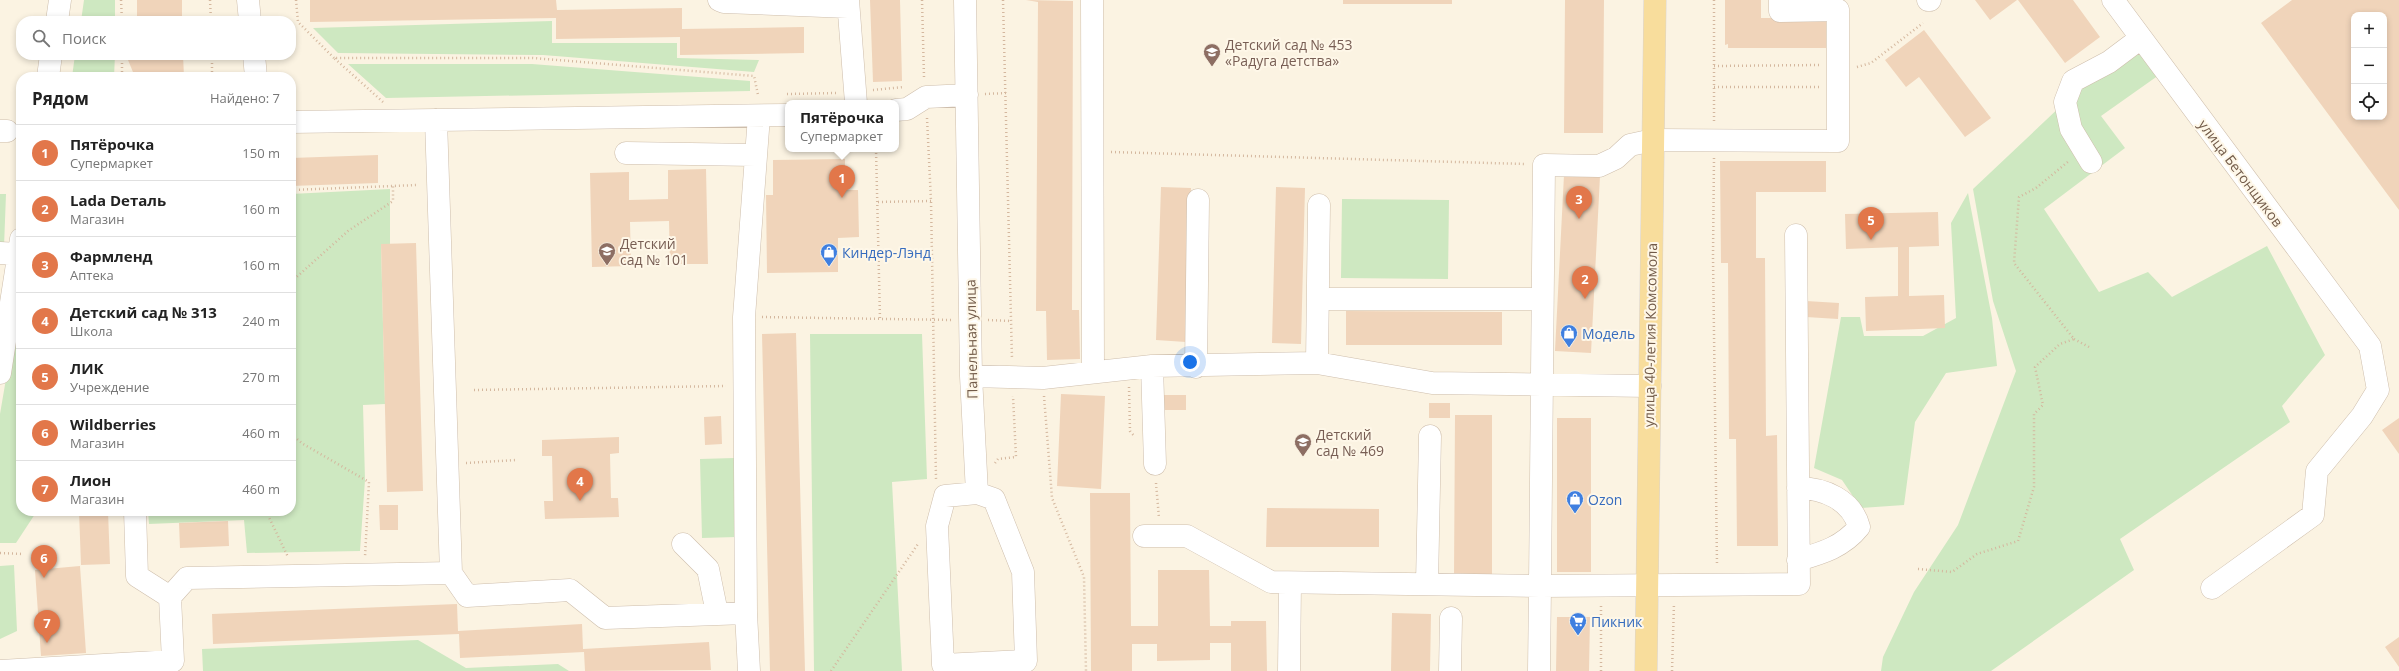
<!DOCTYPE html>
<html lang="ru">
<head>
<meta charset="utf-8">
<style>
  :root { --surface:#fff; --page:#f2f2f2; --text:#222; --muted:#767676; --line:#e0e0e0; --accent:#e2774a }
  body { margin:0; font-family:"Open Sans",sans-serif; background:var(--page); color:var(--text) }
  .controls { position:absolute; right:12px; top:12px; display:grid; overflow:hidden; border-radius:8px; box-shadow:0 2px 6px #0003 }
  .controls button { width:36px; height:36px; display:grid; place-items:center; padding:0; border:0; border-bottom:1px solid var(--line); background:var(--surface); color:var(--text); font:20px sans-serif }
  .you { position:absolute; left:1190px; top:362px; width:14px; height:14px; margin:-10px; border:3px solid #fff; border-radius:50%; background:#1a73e8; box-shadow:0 0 0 6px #1a73e833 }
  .badge { display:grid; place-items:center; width:26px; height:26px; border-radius:50%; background:var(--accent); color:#fff; font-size:13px; font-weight:700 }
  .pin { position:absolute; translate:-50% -33px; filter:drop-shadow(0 1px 2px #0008) }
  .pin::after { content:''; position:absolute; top:21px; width:14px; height:12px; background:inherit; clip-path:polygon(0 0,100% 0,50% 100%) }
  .popup { position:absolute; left:785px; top:100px; width:114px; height:52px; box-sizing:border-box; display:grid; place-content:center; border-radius:8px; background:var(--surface); filter:drop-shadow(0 1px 3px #0005); font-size:13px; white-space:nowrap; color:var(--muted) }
  .popup b { font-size:15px; color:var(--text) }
  .popup::after { content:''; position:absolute; left:50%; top:100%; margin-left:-8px; border:8px solid transparent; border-top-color:var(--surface) }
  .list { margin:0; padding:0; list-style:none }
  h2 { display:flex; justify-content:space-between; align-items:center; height:52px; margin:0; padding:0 16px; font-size:17px }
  h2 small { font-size:13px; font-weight:400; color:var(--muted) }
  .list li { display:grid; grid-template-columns:26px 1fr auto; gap:12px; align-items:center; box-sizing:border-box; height:56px; padding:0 16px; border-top:1px solid var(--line) }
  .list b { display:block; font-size:15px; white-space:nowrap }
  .list p { margin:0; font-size:13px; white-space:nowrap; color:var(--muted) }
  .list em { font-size:13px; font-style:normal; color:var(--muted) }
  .icon { flex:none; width:22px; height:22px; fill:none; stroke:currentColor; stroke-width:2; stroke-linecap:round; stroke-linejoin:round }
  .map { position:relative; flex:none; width:2399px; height:671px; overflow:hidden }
  .search { position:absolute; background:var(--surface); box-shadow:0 2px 6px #0003; left:16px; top:16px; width:280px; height:44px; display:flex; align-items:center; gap:10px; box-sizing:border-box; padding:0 14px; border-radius:16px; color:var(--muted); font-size:15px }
  .panel { position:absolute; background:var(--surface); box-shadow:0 2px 6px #0003; left:16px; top:72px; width:280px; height:444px; border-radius:16px }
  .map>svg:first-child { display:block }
  .green { fill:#cee8c1 }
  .building { fill:#f0d4ba; fill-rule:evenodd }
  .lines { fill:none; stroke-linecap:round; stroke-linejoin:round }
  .minor-casing { stroke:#cebeac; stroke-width:23 }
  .major-casing { stroke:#dad4d0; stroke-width:23 }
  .path { stroke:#d4b79e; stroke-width:2.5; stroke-dasharray:1 3; stroke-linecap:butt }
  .minor { stroke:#fff; stroke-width:22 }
  .major { stroke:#f8dd9c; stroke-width:22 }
  .labels { text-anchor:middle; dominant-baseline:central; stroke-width:4; stroke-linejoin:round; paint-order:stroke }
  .education-label { font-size:14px; fill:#785e54; stroke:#fef7e8; text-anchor:start }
  .street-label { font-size:14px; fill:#725b49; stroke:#fef7e8 }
  .shop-label { font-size:14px; fill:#366cbe; stroke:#fef7e8; text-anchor:start }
</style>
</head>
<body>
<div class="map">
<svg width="2399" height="671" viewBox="0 0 2399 671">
  <rect width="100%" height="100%" fill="#fbf3e2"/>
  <path class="green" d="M84,0H115V21H81Z
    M552,21V43H677V58L759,60L754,72L543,55L338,53L313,28Z
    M2140,50L2159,75L2101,116L2125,148L2044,209L2099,292L2148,272L2172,297L2267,246L2325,355L2282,406L2290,422L2120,539L2134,570L1991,671H1881L1883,657L1914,592L1958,525L2016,371L1993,301L1973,189L2081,87Z
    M75,55H115L114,77H72Z
    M348,64H532L750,81V91L386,98Z
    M390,189V244H381L385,404L363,405L365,480L360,551L247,553L244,520L149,524L148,511H291V194Z
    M1968,193L1992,318L1997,366L1946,373L1915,422L1904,505L1861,508L1842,480L1814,468L1841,317H1860L1864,336H1923L1956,318L1951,223Z
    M0,194H6L4,247H0Z
    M1342,199L1449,200L1448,279L1341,278Z
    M21,291V511H37L16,543H0V414Z
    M810,334H922L927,479L892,482L902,671H814Z
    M734,458L736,537L702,538L700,459Z
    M14,565L17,631L0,639V566Z
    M418,640L466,668L558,664L569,671H203L202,649Z"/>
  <path class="building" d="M137,0H182V21H137Z
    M310,0H556L557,10L682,8V29L804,27V53L680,55V37L556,39V18L310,22Z
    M870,0H900L902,81L873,82Z
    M1026,0L1073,1L1072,310H1079L1080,359L1047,360L1046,311H1036L1038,2Z
    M1343,0H1452V4H1343Z
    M1565,0H1604L1603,133H1564Z
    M1725,0H1761V18H1826V48H1728V44L1725,45Z
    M1975,0H2017L1990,20Z
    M2018,0H2073L2100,37L2065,63Z
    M2292,0H2399V210L2261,23ZM2354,15H2384V117H2354Z
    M1924,30L1991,118L1965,137L1919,77L1906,87L1885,60Z
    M126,55H183L184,77H135Z
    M378,155V183L291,186V158Z
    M845,159V190H858L859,237L838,238V272L767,273L766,195H773V160Z
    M1720,161H1826V192H1756V258H1765L1766,436L1777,435L1778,546H1737L1736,439H1729L1728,263H1721Z
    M706,169L708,264H670L669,221L630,222L631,266L592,267L590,173L629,172V200L668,199V170Z
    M1564,175L1600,176L1591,353L1555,351Z
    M1161,187L1191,188L1186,342L1156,340Z
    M1276,187L1305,188L1301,344L1272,343Z
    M1938,212L1939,246L1909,247V296L1944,295L1945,328L1866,331L1865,297L1898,296V247L1846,249L1845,214Z
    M416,243L423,491L387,492L381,244Z
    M1806,301L1839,303L1838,319L1806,317Z
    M1346,311L1502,312V345H1346Z
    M796,333L805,671H770L762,334Z
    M1061,394L1105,396L1101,489L1057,486Z
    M1164,395H1186V410H1164Z
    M1429,403H1450V418H1429Z
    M1455,415H1492V576H1454Z
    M721,416L722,444L705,445L704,417Z
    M1557,418H1591V572H1557Z
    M2399,418V454L2382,430Z
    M619,437V453L610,454L611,498H618L619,517L545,519L544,501H553L552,456H542V440Z
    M1090,493H1130L1131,626H1158V570H1209L1210,626H1231V621H1266L1267,671H1231V643H1210V660L1157,661V644H1132V671H1091Z
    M379,505H398V530H380Z
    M1267,508L1379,509V547H1266Z
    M79,511H108L110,564L81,565Z
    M228,521L229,546L180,548L179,523Z
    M80,566L86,653L41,656L35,570Z
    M457,604L458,631L582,624L583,649L709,642L711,670L585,671L584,652L460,658L459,634L213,644L212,614Z
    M1392,613L1431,614L1430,671H1391Z
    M1557,617H1590L1589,671H1556Z
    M2399,637V667L2385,647Z"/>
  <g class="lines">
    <g class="minor-casing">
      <path id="minor" d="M248,0L250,21
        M719,0L724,2L848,7
        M848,0L856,103
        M965,0L971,376L977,493
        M1092,0L1093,372
        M1780,0V11L1838,10V141L1653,140L1630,145L1616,158L1599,166L1544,165L1540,586L1799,584L1796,235
        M1928,0H1930
        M2113,0L2370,346L2378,390L2362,416L2317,471L2313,515L2212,588
        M57,21L60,0
        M254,55L256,77
        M48,77L51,55
        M896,110L907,109L926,97L967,95
        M436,120L451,573
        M291,122L788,115
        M0,131H7
        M626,153L755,155
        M2091,162L2071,129L2065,102L2073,81L2109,62L2141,38
        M0,253L19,254
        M1318,299H1542
        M1317,363L1319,205
        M1152,366L1155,464
        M1196,367L1198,200
        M0,373L21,239
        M971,376L1043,378L1152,366L1317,363L1432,383L1650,386
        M1798,488C1824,488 1852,500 1859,527C1843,547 1822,553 1798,560
        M977,493L994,499L1023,572L1026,661L943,665L937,526L945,496Z
        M135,511L137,576L170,597
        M1144,536H1187L1271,582L1540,586L1539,671
        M683,544L708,569L717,613
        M1427,584L1430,436
        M746,613L744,317L759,116
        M0,671L173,661L170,597L187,578L451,573L467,596L570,590L605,618L746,613L749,671
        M1289,671L1290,583
        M1450,671L1451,618"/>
    </g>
    <g class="major-casing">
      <path id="major" d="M1646,671L1655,0"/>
    </g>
    <path class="path" d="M121,0L122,21
      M210,0L211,21
      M296,0L298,22L334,58
      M922,0L924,77
      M1003,0L1012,359
      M1714,0V121
      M122,55V77
      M212,55V77
      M1714,66L1820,65
      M1857,67L1871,63L1923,23
      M1714,87H1820
      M873,90L904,87
      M787,94L836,93
      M985,94L1006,93
      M383,102L334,58H533L754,76L758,95
      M927,118L931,201L936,479
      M876,149L880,319
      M1111,152L1525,164
      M1714,158L1713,256L1717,565
      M291,190L418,185
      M878,202L931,201
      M291,282L348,231L393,201V186
      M762,317L951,320
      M988,320L1011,321
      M2074,339L2089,347
      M1129,387L1130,431L1135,437
      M474,390L726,386
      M1044,396L1052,498L1084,577L1086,671
      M291,434L303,444L369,482L365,557
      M466,463L517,460
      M995,463L998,459L1016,457L1013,396
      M1156,483L1159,518
      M266,511L288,557
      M0,553L23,554
      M1918,569L1952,572L1977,554L2018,541L2034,487V414L2043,405L2035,367L2060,344L2074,339L2014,263L2019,197L2036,188L2069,161
      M831,671L918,544
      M1601,671V603
      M1672,671L1674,603"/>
    <use href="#minor" class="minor"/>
    <use href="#major" class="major"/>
  </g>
  <defs>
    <g id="school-pin" transform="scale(0.9)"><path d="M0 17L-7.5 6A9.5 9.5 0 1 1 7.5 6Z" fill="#8d6e63" stroke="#fef7e8"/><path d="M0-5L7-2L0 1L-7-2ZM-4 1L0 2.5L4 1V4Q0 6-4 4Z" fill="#fff"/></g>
    <g id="shop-pin" transform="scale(0.9)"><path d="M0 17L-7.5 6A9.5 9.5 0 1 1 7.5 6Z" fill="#3f7fe0" stroke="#fef7e8"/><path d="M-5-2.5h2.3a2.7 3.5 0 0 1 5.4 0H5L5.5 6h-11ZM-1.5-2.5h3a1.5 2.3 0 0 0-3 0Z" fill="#fff"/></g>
    <g id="supermarket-pin" transform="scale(0.9)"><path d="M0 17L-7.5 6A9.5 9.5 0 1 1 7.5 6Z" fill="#3f7fe0" stroke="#fef7e8"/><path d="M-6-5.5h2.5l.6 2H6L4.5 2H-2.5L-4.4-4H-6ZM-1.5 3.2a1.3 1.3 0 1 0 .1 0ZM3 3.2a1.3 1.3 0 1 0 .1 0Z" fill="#fff"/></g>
  </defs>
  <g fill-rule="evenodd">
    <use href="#school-pin" x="1212" y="52"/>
    <use href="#school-pin" x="607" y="251"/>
    <use href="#shop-pin" x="829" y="252"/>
    <use href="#shop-pin" x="1569" y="333"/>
    <use href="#school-pin" x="1303" y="442"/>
    <use href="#shop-pin" x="1575" y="499"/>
    <use href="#supermarket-pin" x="1578" y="621"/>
  </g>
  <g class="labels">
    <g class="education-label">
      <text x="1225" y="44">Детский сад № 453<tspan x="1225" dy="16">«Радуга детства»</tspan></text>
      <text x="620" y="243">Детский<tspan x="620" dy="16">сад № 101</tspan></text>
      <text x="1316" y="434">Детский<tspan x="1316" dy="16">сад № 469</tspan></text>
    </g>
    <g class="street-label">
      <text transform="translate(2241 173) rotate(53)">улица Бетонщиков</text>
      <text transform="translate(1650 335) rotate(-89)">улица 40-летия Комсомола</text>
      <text transform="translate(971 339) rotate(-91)">Панельная улица</text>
    </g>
    <g class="shop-label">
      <text x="842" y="252">Киндер-Лэнд</text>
      <text x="1582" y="333">Модель</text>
      <text x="1588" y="499">Ozon</text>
      <text x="1591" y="621">Пикник</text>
    </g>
  </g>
</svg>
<div class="controls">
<button>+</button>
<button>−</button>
<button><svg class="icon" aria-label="locate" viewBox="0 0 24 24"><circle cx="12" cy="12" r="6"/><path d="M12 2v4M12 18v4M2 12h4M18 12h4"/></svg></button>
</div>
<div class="you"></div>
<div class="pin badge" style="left:842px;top:198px">1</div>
<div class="popup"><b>Пятёрочка</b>Супермаркет</div>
<div class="pin badge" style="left:1585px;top:299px">2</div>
<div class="pin badge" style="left:1579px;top:219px">3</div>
<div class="pin badge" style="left:580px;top:501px">4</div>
<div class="pin badge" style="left:1871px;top:240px">5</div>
<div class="pin badge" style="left:44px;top:578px">6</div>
<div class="pin badge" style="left:47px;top:643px">7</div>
<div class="search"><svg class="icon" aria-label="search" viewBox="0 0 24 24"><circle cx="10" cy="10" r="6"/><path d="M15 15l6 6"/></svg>Поиск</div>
<section class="panel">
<h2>Рядом<small>Найдено: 7</small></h2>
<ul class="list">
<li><span class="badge">1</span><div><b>Пятёрочка</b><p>Супермаркет</p></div><em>150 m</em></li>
<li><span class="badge">2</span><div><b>Lada Dеталь</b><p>Магазин</p></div><em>160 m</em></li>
<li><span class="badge">3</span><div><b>Фармленд</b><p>Аптека</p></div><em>160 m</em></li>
<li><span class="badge">4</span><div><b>Детский сад № 313</b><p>Школа</p></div><em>240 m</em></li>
<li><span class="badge">5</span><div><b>ЛИК</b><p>Учреждение</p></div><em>270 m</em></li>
<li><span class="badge">6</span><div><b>Wildberries</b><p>Магазин</p></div><em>460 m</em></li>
<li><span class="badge">7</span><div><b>Лион</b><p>Магазин</p></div><em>460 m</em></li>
</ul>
</section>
</div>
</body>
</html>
